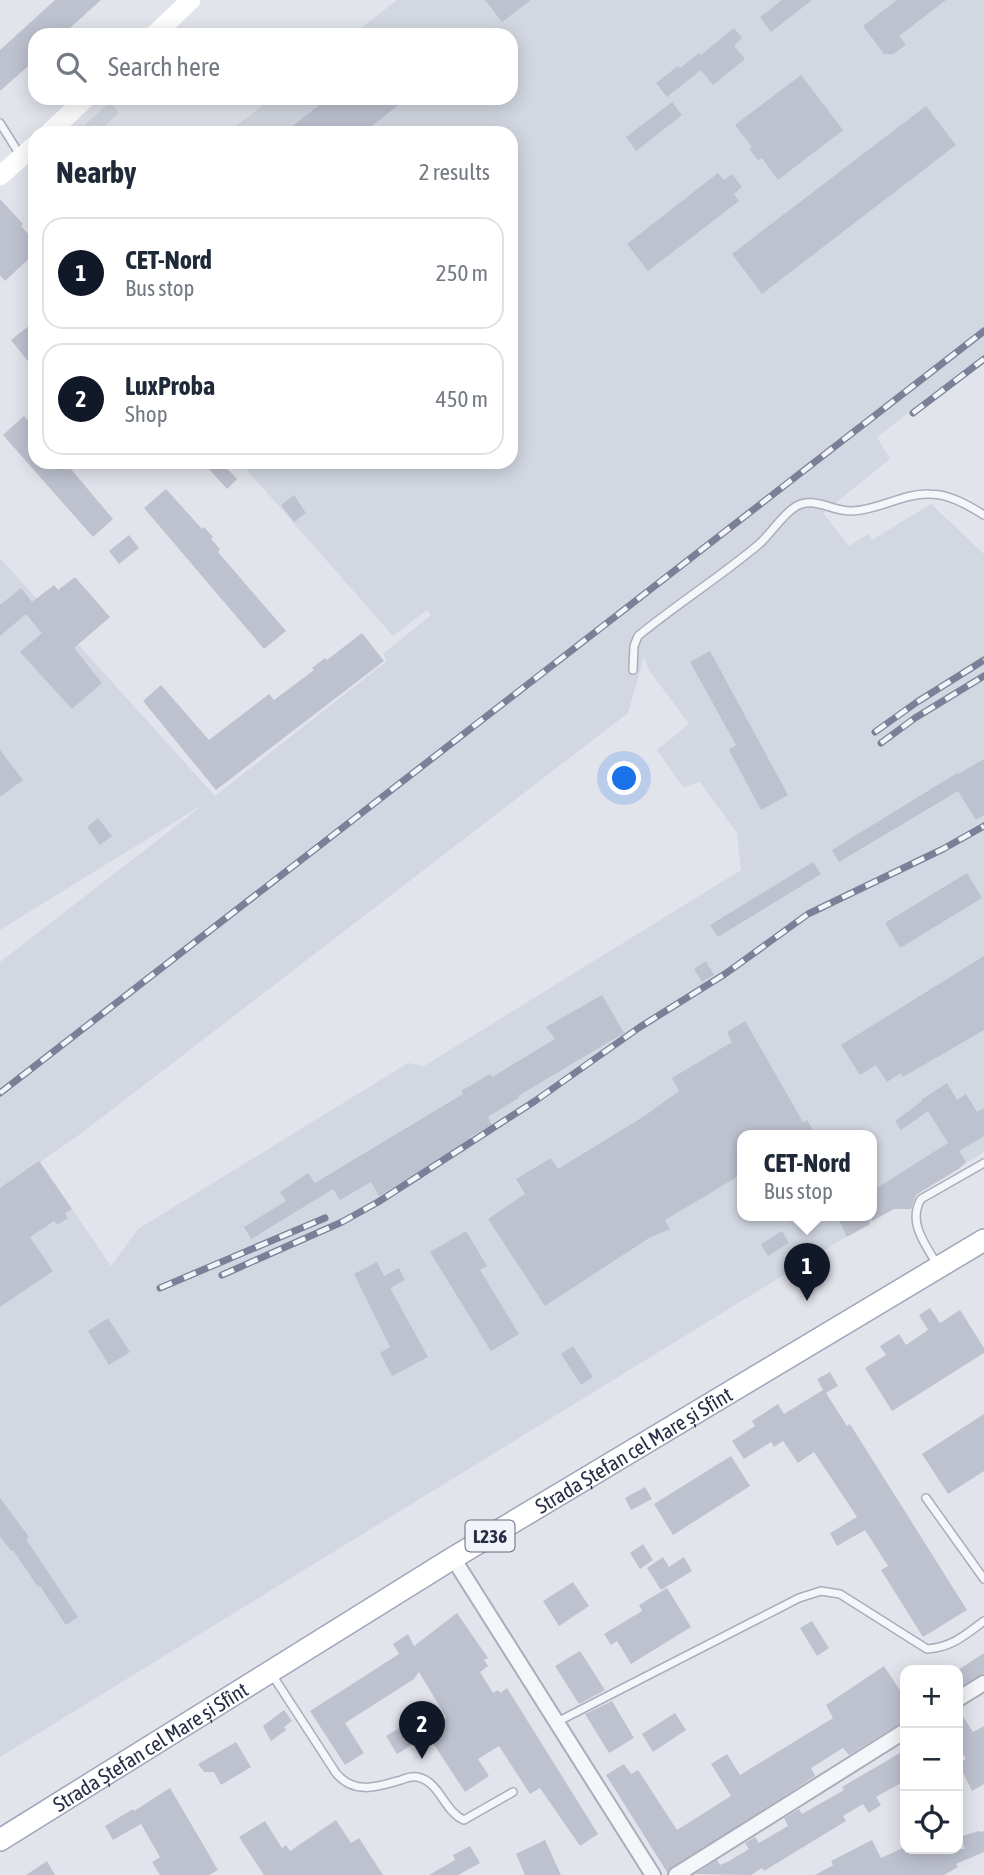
<!DOCTYPE html>
<html lang="en">
<head>
<meta charset="utf-8">
<style>
  :root { --surface:#fff; --page:#f6f6f7; --text:#1f2937; --muted:#747a83; --line:#e0e1e3; --accent:#111827 }
  body { margin:0; font-family:"Asap Condensed",sans-serif; background:var(--page); color:var(--text) }
  .controls { position:absolute; right:21px; bottom:21px; display:grid; overflow:hidden; border-radius:14px; box-shadow:0 4px 18px #0003 }
  .controls button { width:63px; height:63px; display:grid; place-items:center; padding:0; border:0; border-bottom:2px solid var(--line); background:var(--surface); color:var(--text); font:35px sans-serif }
  .you { position:absolute; left:625px; top:779px; width:24px; height:24px; margin:-18px; border:5px solid #fff; border-radius:50%; background:#1a73e8; box-shadow:0 0 0 10px #1a73e833 }
  .badge { display:grid; place-items:center; width:46px; height:46px; border-radius:50%; background:var(--accent); color:#fff; font-size:23px; font-weight:700 }
  .pin { position:absolute; translate:-50% -58px; filter:drop-shadow(0 2px 4px #0008) }
  .pin::after { content:''; position:absolute; top:37px; width:24px; height:21px; background:inherit; clip-path:polygon(0 0,100% 0,50% 100%) }
  .popup { position:absolute; left:737px; top:1130px; width:140px; height:91px; box-sizing:border-box; display:grid; place-content:center; border-radius:14px; background:var(--surface); filter:drop-shadow(0 2px 5px #0005); font-size:23px; white-space:nowrap; color:var(--muted) }
  .popup b { font-size:26px; color:var(--text) }
  .popup::after { content:''; position:absolute; left:50%; top:100%; margin-left:-14px; border:14px solid transparent; border-top-color:var(--surface) }
  .list { margin:0; padding:0; list-style:none }
  h2 { display:flex; justify-content:space-between; align-items:center; height:91px; margin:0; padding:0 28px; font-size:30px }
  h2 small { font-size:23px; font-weight:400; color:var(--muted) }
  .list li { display:grid; grid-template-columns:46px 1fr auto; gap:21px; align-items:center; box-sizing:border-box; height:112px; margin:0 14px 14px; padding:0 14px; border:2px solid var(--line); border-radius:21px }
  .list b { display:block; font-size:26px; white-space:nowrap }
  .list p { margin:0; font-size:23px; white-space:nowrap; color:var(--muted) }
  .list em { font-size:23px; font-style:normal; color:var(--muted) }
  .icon { flex:none; width:38px; height:38px; fill:none; stroke:currentColor; stroke-width:2; stroke-linecap:round; stroke-linejoin:round }
  .map { position:relative; flex:none; width:984px; height:1875px; overflow:hidden }
  .search { position:absolute; background:var(--surface); box-shadow:0 4px 18px #0003; left:28px; top:28px; width:490px; height:77px; display:flex; align-items:center; gap:18px; box-sizing:border-box; padding:0 24px; border-radius:21px; color:var(--muted); font-size:26px }
  .panel { position:absolute; background:var(--surface); box-shadow:0 4px 18px #0003; left:28px; top:126px; width:490px; height:343px; border-radius:21px }
  .map>svg:first-child { display:block }
  .built { fill:#d2d7e1; fill-rule:evenodd }
  .building { fill:#bec2cf }
  .lines { fill:none; stroke-linecap:round; stroke-linejoin:round }
  .lane-casing { stroke:#aaadba; stroke-width:10 }
  .street-casing { stroke:#aaadba; stroke-width:18 }
  .primary-casing { stroke:#9fa6b9; stroke-width:24 }
  .lane { stroke:#f5f6f9; stroke-width:7 }
  .street { stroke:#f5f6f9; stroke-width:14 }
  .secondary { stroke:#fff; stroke-width:19 }
  .primary { stroke:#fff; stroke-width:21 }
  .rail-casing { stroke:#798097; stroke-width:7 }
  .rail { stroke:#f2f4f9; stroke-width:4.5; stroke-dasharray:13; stroke-linecap:butt }
  .labels { text-anchor:middle; dominant-baseline:central; stroke-width:5; stroke-linejoin:round; paint-order:stroke }
  .shield { fill:#f2f4f9; stroke:#64697c; stroke-width:2 }
  .shield-label { font-size:19px; font-weight:bold; fill:#272e46 }
  .street-label { font-size:21px; fill:#272e46; stroke:#f2f4f9 }
</style>
</head>
<body>
<div class="map">
<svg width="984" height="1875" viewBox="0 0 984 1875">
  <rect width="100%" height="100%" fill="#e2e4ec"/>
  <path class="built" d="M397,0H984V355L877,437L890,459L823,513L849,546L868,534L872,540L931,504L984,554V1152L0,1757V962L207,802L0,930V558L215,796L387,661L383,654L431,615L427,610L393,636L240,462H511V133H227L272,98H511V35H352ZM644,657L648,669L689,724L657,750L683,787L700,782L737,833L741,870L424,1066L408,1063L138,1229L111,1266L40,1162L79,1135L628,713ZM742,1135H872V1215H742Z
    M110,102L119,113L103,127L107,133H76Z"/>
  <path class="building" d="M55,0H101L62,35H35V60L0,91V50Z
    M485,0H531L502,22Z
    M782,0H812L771,32L760,17Z
    M897,0H946L899,36L906,45L893,54H884L863,26Z
    M734,28L742,38L734,46L745,59L713,85L701,70L667,97L656,83L678,66L680,68L699,53L701,55Z
    M801,75L843,130L778,180L762,158L758,160L749,149L752,147L735,125Z
    M328,98H407L363,133H284Z
    M672,102L682,115L636,151L626,137Z
    M926,106L956,145L762,294L732,254Z
    M718,173L724,180L732,174L742,187L734,194L739,201L648,271L627,244Z
    M0,199L23,224L21,226L35,242V253L5,281L0,275Z
    M30,325L35,330V370L11,340Z
    M24,416L35,428V462H65L113,519L93,537L3,435Z
    M213,462H221L237,479L227,489L207,467Z
    M166,489L202,529L204,527L213,537L211,539L220,549L218,552L286,631L264,649L144,508Z
    M294,495L306,513L294,522L281,505Z
    M129,535L139,548L119,564L109,551Z
    M75,577L110,617L74,648L102,683L72,709L20,652L42,633L26,614L0,636V605L21,588L32,602L54,585L58,590Z
    M362,633L384,661L216,790L143,701L161,685L209,740L269,694L274,700L314,670L312,668L325,658L327,660Z
    M710,651L788,795L761,810L729,750L736,745L690,662Z
    M0,750L23,780L0,797Z
    M984,759V815L976,820L958,791L839,862L832,850L957,773L958,774Z
    M98,818L112,836L100,845L87,827Z
    M813,862L821,874L718,937L710,925Z
    M967,873L982,898L900,948L885,923Z
    M984,956V1030L903,1077L901,1073L887,1082L876,1065L860,1075L841,1045Z
    M706,961L714,975L702,982L694,969Z
    M602,995L624,1033L518,1096L519,1098L488,1117L492,1125L470,1137L472,1140L379,1196L371,1182L340,1200L333,1189L251,1239L244,1227L286,1201L280,1192L308,1173L315,1183L463,1094L461,1091L490,1074L492,1077L555,1039L546,1027Z
    M745,1021L803,1122L807,1120L816,1135H742V1174L665,1220L670,1229L649,1238L545,1306L488,1219L525,1194L516,1179L551,1158L558,1169L643,1117L679,1091L672,1078L732,1042L727,1032Z
    M947,1083L957,1100L966,1094L977,1112L984,1108V1136L959,1151L966,1162L960,1168L916,1195L911,1209H894L872,1221V1191L948,1143L928,1111L901,1130L895,1121L922,1101L921,1100Z
    M39,1161L72,1209L65,1213L68,1218L57,1225L54,1221L30,1237L53,1271L0,1307V1188Z
    M837,1215H866L870,1224L847,1237Z
    M466,1231L487,1266L480,1270L519,1334L491,1351L430,1252Z
    M782,1231L789,1243L768,1256L761,1244Z
    M377,1262L384,1276L399,1268L405,1280L390,1288L428,1357L392,1376L380,1353L390,1347L354,1274Z
    M930,1308L940,1323L960,1310L984,1348V1353L892,1411L865,1368L886,1355L880,1346L899,1334L906,1345L928,1330L919,1315Z
    M108,1318L130,1352L109,1365L88,1331Z
    M573,1346L593,1377L581,1385L561,1354Z
    M830,1372L838,1386L826,1393L847,1426L850,1424L967,1610L923,1637L881,1570L888,1566L865,1530L837,1546L830,1533L857,1517L814,1452L798,1463L783,1441L774,1447L771,1442L744,1459L732,1441L755,1426L752,1421L778,1404L784,1414L823,1390L817,1379Z
    M984,1414V1471L948,1494L922,1454Z
    M731,1456L750,1486L673,1535L654,1504Z
    M645,1487L652,1499L631,1510L625,1498Z
    M0,1498L29,1537L26,1539L78,1617L66,1625L40,1586L38,1587L13,1550L11,1551L0,1536Z
    M643,1544L653,1560L640,1569L630,1553Z
    M663,1557L669,1567L684,1557L692,1571L661,1590L647,1568Z
    M573,1582L589,1606L559,1626L543,1601Z
    M667,1588L691,1627L631,1664L617,1641L611,1645L604,1634L642,1611L639,1605Z
    M457,1613L488,1658L484,1660L488,1666L480,1672L493,1693L498,1690L500,1693L507,1688L598,1834L580,1846L540,1788L530,1794L499,1746L478,1759L489,1776L465,1792L425,1731L446,1717L419,1672L414,1679L345,1723L364,1753L345,1765L310,1711L399,1654L393,1644L408,1634L414,1646Z
    M812,1621L829,1648L817,1656L800,1628Z
    M580,1651L605,1690L579,1704L555,1666Z
    M984,1653V1673L958,1688V1670Z
    M884,1666L905,1698V1721L849,1755L843,1748L811,1768L815,1776L667,1872L606,1775L624,1764L631,1774L638,1770L677,1830L731,1796L711,1764L727,1754L740,1775L833,1718L826,1705Z
    M612,1701L634,1738L609,1753L585,1714Z
    M958,1709L973,1732L984,1726V1784L972,1791L958,1762L966,1759L958,1746Z
    M284,1710L292,1721L284,1727L286,1730L271,1741L263,1726Z
    M675,1713L686,1730L653,1752L642,1734Z
    M404,1725L415,1743L397,1754L386,1736Z
    M236,1742L251,1767L221,1785L214,1772H204L198,1764Z
    M905,1750V1781L876,1797L881,1805L869,1813L863,1804L843,1816L846,1821L764,1871L762,1868L751,1875L695,1874L717,1860L720,1865L729,1861L749,1849L745,1843L755,1837L759,1843L788,1826L784,1818L799,1809L802,1814L844,1790L842,1787Z
    M170,1788L218,1870L209,1875H160L152,1862L160,1857L141,1824L113,1840L105,1826L133,1809L134,1811Z
    M336,1820L351,1843L359,1838L383,1875H264L239,1837L265,1821L282,1848L286,1845L290,1851Z
    M979,1831L980,1832L984,1831V1852L956,1864L958,1867L944,1875H815L833,1865L831,1861L872,1840L881,1858L905,1847V1853L915,1849H965L959,1837Z
    M545,1840L561,1875H525L516,1854Z
    M470,1846L480,1863L458,1875H429L455,1860L453,1855Z
    M47,1861L55,1875H26Z"/>
  <g class="lines">
    <g class="lane-casing">
      <path id="lane" d="M0,123L20,155
        M633,670L634,646L638,636C677,604 720,577 758,545C771,534 781,516 795,507C813,495 833,512 852,511C879,510 903,493 930,494C949,494 968,505 984,515
        M938,1266C926,1245 907,1223 921,1199L984,1163
        M926,1498L984,1579
        M271,1673L336,1773C354,1795 377,1787 401,1780C406,1778 411,1776 417,1777C440,1781 444,1812 464,1820L513,1792
        M557,1722L799,1598L821,1591L840,1594L927,1649C952,1647 964,1636 984,1621"/>
    </g>
    <g class="street-casing">
      <path id="street" d="M453,1558L653,1875
        M958,1699L984,1683
        M676,1875L905,1731"/>
    </g>
    <g class="primary-casing">
      <g id="primary">
        <path id="s1" d="M0,1840L453,1558L984,1240"/>
      </g>
    </g>
    <use href="#lane" class="lane"/>
    <use href="#street" class="street"/>
    <path class="secondary" d="M154,35L191,0
      M49,133L86,98
      M0,176L35,145"/>
    <use href="#primary" class="primary"/>
    <g class="rail-casing">
      <path id="rail" d="M913,413L984,359
        M875,732L917,702L984,660
        M881,743L915,718L984,676
        M0,1093L984,331
        M222,1275L342,1222L378,1202L535,1101L640,1027L725,974L808,914L943,849L984,826
        M160,1288L325,1218"/>
    </g>
    <use href="#rail" class="rail"/>
  </g>
  <g class="labels">
    <rect class="shield" x="465.5" y="1520.5" width="49" height="31" rx="5"/>
    <g class="shield-label">
      <text x="490" y="1536">L236</text>
    </g>
    <g class="street-label">
      <text stroke="none"><textPath href="#s1" startOffset="744">Strada Ștefan cel Mare și Sfînt</textPath></text>
      <text stroke="none"><textPath href="#s1" startOffset="177">Strada Ștefan cel Mare și Sfînt</textPath></text>
    </g>
  </g>
</svg>
<div class="controls">
<button>+</button>
<button>−</button>
<button><svg class="icon" aria-label="locate" viewBox="0 0 24 24"><circle cx="12" cy="12" r="6"/><path d="M12 2v4M12 18v4M2 12h4M18 12h4"/></svg></button>
</div>
<div class="you"></div>
<div class="pin badge" style="left:807px;top:1301px">1</div>
<div class="popup"><b>CET-Nord</b>Bus stop</div>
<div class="pin badge" style="left:422px;top:1759px">2</div>
<div class="search"><svg class="icon" aria-label="search" viewBox="0 0 24 24"><circle cx="10" cy="10" r="6"/><path d="M15 15l6 6"/></svg>Search here</div>
<section class="panel">
<h2>Nearby<small>2 results</small></h2>
<ul class="list">
<li><span class="badge">1</span><div><b>CET-Nord</b><p>Bus stop</p></div><em>250 m</em></li>
<li><span class="badge">2</span><div><b>LuxProba</b><p>Shop</p></div><em>450 m</em></li>
</ul>
</section>
</div>
</body>
</html>
